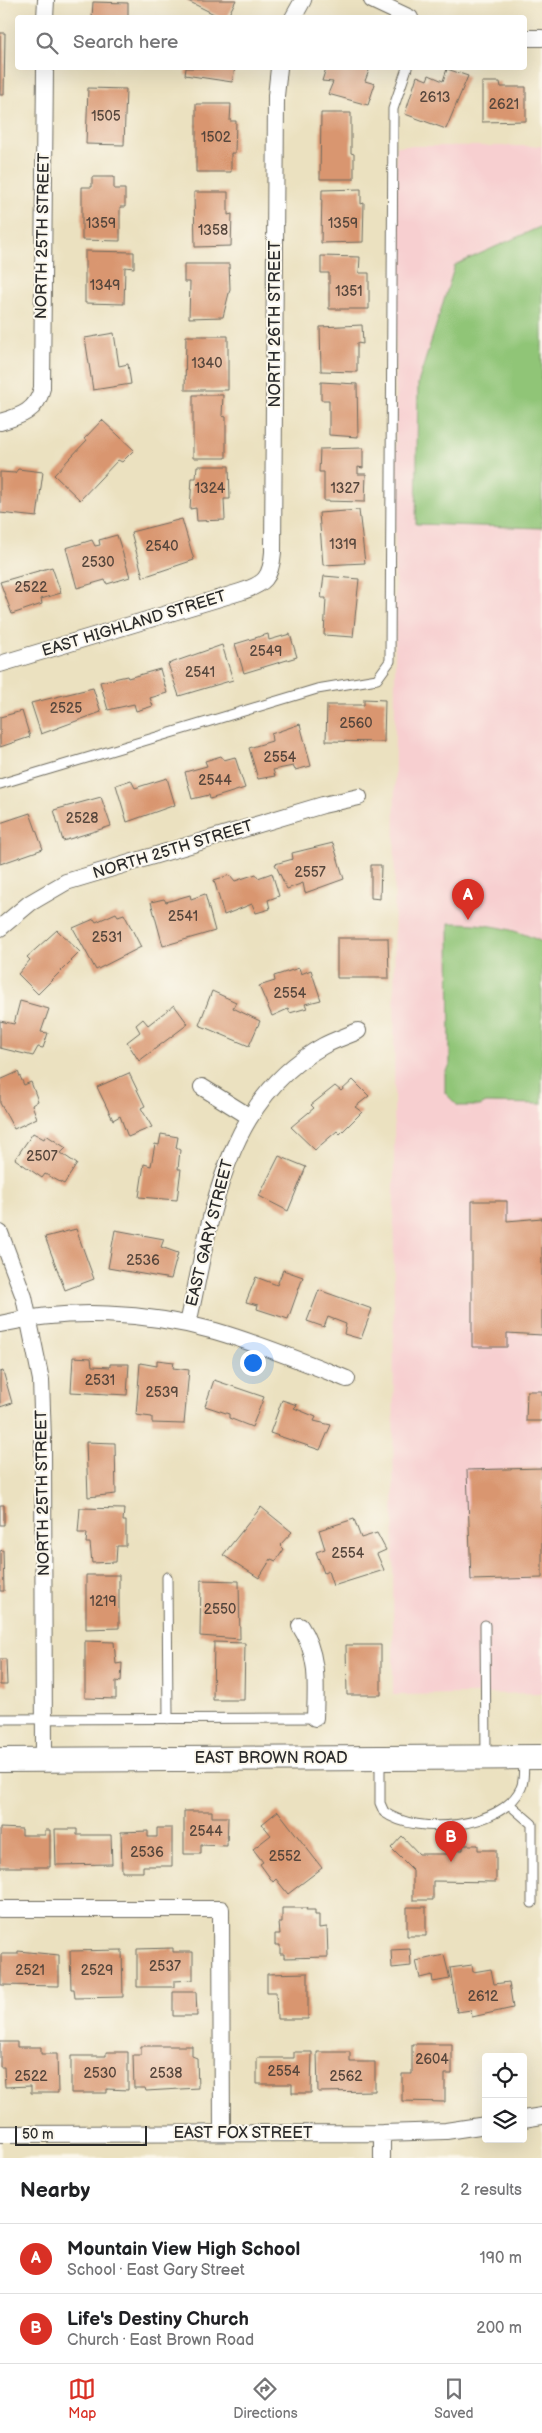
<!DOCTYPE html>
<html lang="en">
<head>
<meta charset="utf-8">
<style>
  :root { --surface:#fff; --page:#f6f6f6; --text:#202124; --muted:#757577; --line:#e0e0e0; --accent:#d93025 }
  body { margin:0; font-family:"Balsamiq Sans",sans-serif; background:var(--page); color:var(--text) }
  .controls { position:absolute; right:15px; bottom:15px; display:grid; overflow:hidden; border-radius:5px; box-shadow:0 5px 20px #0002 }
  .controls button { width:45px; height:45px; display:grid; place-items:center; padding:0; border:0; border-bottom:1px solid var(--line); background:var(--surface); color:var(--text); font:25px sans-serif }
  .scale { position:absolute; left:15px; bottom:12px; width:132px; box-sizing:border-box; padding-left:5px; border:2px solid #2b2b2b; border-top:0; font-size:14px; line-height:18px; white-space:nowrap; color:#2b2b2b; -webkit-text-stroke:4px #fbf7ec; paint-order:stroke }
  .you { position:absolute; left:252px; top:1362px; width:18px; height:18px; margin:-12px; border:4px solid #fff; border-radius:50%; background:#1a73e8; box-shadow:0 0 0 8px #1a73e833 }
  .badge { display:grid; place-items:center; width:32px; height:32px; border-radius:50%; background:var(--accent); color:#fff; font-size:16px; font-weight:700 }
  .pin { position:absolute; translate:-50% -41px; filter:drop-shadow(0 1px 2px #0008) }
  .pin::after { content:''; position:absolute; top:26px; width:18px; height:15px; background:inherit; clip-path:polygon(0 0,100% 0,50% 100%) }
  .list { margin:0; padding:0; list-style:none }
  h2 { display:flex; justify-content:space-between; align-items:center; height:65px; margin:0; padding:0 20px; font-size:21px }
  h2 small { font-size:16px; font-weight:400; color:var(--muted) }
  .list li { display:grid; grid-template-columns:32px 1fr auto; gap:15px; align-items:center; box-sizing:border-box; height:70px; padding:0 20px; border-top:1px solid var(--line) }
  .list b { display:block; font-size:19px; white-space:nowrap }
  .list p { margin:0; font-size:16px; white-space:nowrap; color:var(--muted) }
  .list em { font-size:16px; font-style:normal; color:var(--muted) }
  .icon { flex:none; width:28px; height:28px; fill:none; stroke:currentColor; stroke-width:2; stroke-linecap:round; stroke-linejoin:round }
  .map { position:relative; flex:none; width:542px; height:2158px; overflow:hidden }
  .search { position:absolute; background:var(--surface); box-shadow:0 5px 20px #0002; left:15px; right:15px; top:15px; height:55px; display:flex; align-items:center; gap:12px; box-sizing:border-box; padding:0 18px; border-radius:5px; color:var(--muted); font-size:19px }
  .sheet { height:205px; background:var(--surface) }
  nav { display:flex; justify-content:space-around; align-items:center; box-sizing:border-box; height:70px; border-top:1px solid var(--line); background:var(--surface); font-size:14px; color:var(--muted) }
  nav a { display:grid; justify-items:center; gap:2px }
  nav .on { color:var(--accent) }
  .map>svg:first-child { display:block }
  .built { fill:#f7cfd0 }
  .green { fill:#90c577; stroke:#5e7851 }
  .building { fill:#d99670 }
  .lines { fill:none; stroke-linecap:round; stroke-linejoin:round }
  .service-casing { stroke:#6e6b5f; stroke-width:11 }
  .minor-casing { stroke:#6e6b5f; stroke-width:18 }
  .secondary-casing { stroke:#6e6b5f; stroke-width:26 }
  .service { stroke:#fff; stroke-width:9 }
  .minor { stroke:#fff; stroke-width:16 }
  .secondary { stroke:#fff; stroke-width:24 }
  .labels { text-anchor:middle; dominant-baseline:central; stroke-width:4; stroke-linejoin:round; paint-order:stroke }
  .number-label { font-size:14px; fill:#56463c }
  .street-label { font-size:16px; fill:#2b2b2b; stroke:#fbf7ec }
</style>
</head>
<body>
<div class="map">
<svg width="542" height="2158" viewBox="0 0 542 2158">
  <rect width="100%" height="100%" fill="#fbf7ec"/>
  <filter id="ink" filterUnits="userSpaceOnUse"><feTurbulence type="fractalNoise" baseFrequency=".02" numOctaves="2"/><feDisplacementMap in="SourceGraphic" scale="10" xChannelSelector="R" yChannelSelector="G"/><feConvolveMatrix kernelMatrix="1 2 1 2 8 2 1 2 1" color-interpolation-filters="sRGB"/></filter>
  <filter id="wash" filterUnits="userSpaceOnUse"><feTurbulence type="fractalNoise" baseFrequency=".0096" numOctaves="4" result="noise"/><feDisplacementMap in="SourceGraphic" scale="20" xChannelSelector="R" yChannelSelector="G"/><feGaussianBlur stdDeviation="1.12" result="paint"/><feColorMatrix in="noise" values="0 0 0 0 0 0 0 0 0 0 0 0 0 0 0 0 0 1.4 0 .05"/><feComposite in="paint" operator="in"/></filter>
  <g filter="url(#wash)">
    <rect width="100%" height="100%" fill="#ebe1c0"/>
    <path class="built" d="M396,146H542V1693L393,1695Z"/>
    <path class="green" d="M542,226V528L416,524L418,383L455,265Z
      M449,923C482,923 512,927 542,942V1104L486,1103L480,1106H458L445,1093V1073L450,1066Z"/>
    <g id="blocks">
      <path class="building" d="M186,0H236L227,18H222Z
        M93,2L128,3V18H92Z
        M0,33H5L4,95H0Z
        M186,68H235L232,82L185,75Z
        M326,68H370L365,81L375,84L368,105L328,94L333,82L322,81Z
        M447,69L468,76L446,129L405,114L417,76L427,80L429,75L443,81Z
        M482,82H500L501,87H526V121L482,122Z
        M88,88L126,89L124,145L86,144Z
        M196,104H231L230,121H236L235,153H231V172H196Z
        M321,113H351V153L354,154V179H320Z
        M92,177H114V189H125V207H120V241L82,240V187H92Z
        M361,189V204L364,203L363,242L321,243L322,190Z
        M194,192H228V215L232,214L231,246L195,247Z
        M85,251L134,252V268L125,267L124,304L85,303Z
        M321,256L360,257L359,273H369V309H329V273H321Z
        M184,264H229L230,289L223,317L189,318L190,282H184Z
        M362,325L363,344L357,343V372L321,371L320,327Z
        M114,333L119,366L128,364L131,384L93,390L85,338Z
        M186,336H228V390H185Z
        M321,382L357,384L358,437L329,435V400H321Z
        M193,395H223L222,416L226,417V458H193Z
        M102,420L134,450L122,462L118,460L80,500L54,475L87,440L84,439Z
        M363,448V468L358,467V474H366L365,502L324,501V472H319L320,449Z
        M197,466H229L230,499H224L225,520L197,521L196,508L190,509L192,478H196Z
        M18,469L43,472L37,517L0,513V472L15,473Z
        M359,510L365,563L323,565L319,513Z
        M182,519L194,560L143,577L131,532Z
        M117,535L130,577L107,584L105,580L77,588L66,548L92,540L95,546L100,545L99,540Z
        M52,567L61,593L41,599L42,604L12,614L0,582Z
        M324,576L359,579L353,637L324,635L326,598H321Z
        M268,634L269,640L290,634L297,657L244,673L235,644Z
        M222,645L233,680L179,696L168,664Z
        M160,669L167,693L150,698L153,706L136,711L134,704L108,710L100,682L127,676L128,678Z
        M93,688L101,712L41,734L31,703Z
        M364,699L385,700L384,742L326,741L327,705H364Z
        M22,711L30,737L0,747V717Z
        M300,724L311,766L295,770L293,766L273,770L275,776L258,779L249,748L272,741L271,734Z
        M221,756L224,760L235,757L245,788L210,799L209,795L192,799L185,772L207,766L205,761Z
        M167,778L175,805L127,822L116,785L131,780L135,788Z
        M101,797L111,826L63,841L54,810Z
        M30,813L43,849L0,864V823Z
        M333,843L344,879L305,893L303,883L287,889L275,864L293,859L292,853Z
        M371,865H381L380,899L371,898Z
        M272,873L279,896L268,900L270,909L256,913L252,904L224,915L214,880L230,875L235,881L256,874L258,878Z
        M205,894L215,931L163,946L151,902L164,899L166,902L190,895L191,899Z
        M116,913L118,916L124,914L141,947L96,970L73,928L94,919L96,922Z
        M57,930L80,952L38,994L18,974L30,960L27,957Z
        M337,938H388L389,978H337Z
        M299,968L301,974L311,970L321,1000L305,1004L307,1008L290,1013L288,1009L272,1016L259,986L275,981L274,976Z
        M212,991L236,1002L233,1008L260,1021L249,1046L199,1025Z
        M20,1001L49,1009L41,1032L48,1033L43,1048L38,1047L33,1056L0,1048V1021L14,1024Z
        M174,1005L188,1024L139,1061L127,1042L140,1032L136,1025L143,1019L148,1025Z
        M18,1072L24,1085L31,1082L38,1101L32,1105L37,1118L14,1129L0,1103V1080Z
        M129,1073L145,1106L141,1108L152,1127L128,1137L120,1116L113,1120L97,1087Z
        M353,1080L369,1096L355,1107L362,1112L340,1134L337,1131L315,1150L291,1127L314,1108L311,1105L335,1086L341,1091Z
        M33,1133L44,1139L46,1135L66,1148L61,1153L77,1164L64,1184L45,1174L42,1178L15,1159Z
        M161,1134L178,1137L176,1148L180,1150L178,1169H181L177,1200L139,1197L144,1164L151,1166L155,1144L159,1145Z
        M279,1156L306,1167L288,1211L259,1196Z
        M472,1201H507V1221L542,1218V1335L507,1333V1347H472Z
        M76,1229L94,1279L65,1290L45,1237Z
        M115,1230L164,1239L161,1247L178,1253L171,1279L108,1268Z
        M283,1270L303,1277L288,1319L257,1309L258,1305L246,1302L256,1277L277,1285Z
        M319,1290L372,1309L361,1339L344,1334L346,1324L328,1317L324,1327L307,1321Z
        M73,1357L91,1358L92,1366L110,1367V1364H129L127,1395L71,1392Z
        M157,1360L174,1362L173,1368L189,1370L184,1424L152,1423V1417L136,1415L140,1363L157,1366Z
        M3,1371L12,1403L0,1407V1372Z
        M214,1380L264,1397L252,1427L229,1418V1414L205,1406Z
        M527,1391H542V1421H526Z
        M282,1400L297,1405L294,1408L316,1417L314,1421L331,1425L320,1450L270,1433Z
        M86,1442L115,1443L116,1494L88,1497Z
        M542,1468V1578L471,1580L467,1470Z
        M0,1505H4V1525H0Z
        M261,1507L292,1532L280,1545L284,1549L276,1561L271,1559L259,1578L223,1555Z
        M80,1508L124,1509L123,1521H126V1546H117L116,1562L92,1563L90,1543H86L87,1533H78Z
        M354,1519L361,1538L377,1533L386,1550L377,1554L384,1570L333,1586L328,1571L324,1573L316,1552L325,1549L319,1530Z
        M3,1550L4,1591H0V1551Z
        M86,1575H119V1628L86,1629Z
        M201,1580L239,1581L240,1639L200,1636Z
        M85,1641L114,1642L116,1664L122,1663L121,1682L116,1681V1699L85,1698Z
        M214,1642L245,1643L244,1700H213Z
        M346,1645H381V1695H347Z
        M0,1659H6L7,1685H0Z
        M184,1811H212V1817H228L227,1846L201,1845V1854H184Z
        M278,1811L322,1868L288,1894L276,1879L273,1882L260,1864L263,1862L253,1849L271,1835L262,1824Z
        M0,1828L22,1829V1835H45V1830H50V1867H0Z
        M157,1828H172V1866H143V1872H122L121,1832L148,1831V1837H157Z
        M55,1829H77V1835H111L112,1864L56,1865Z
        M402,1836L419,1854H449V1850H463V1845H478V1850H496V1882L433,1881V1900H413V1870L391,1848Z
        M407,1907H426V1936H407Z
        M282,1908H307L306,1910H315V1915H319V1928L327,1927L328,1957L284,1958V1954H280V1945H275V1934H280L279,1923H282Z
        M173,1948V1952H193V1980L174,1981V1987H137V1949Z
        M410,1949L411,1966L392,1968L391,1950Z
        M122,1950L123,1997L75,1998L74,1989H71L70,1951Z
        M18,1951L59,1955V1986L1,1985V1954H18Z
        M444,1955L450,1979L433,1982L432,1975L420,1978L416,1961Z
        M472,1965L473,1972L491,1969L494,1984L509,1982L513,2008L472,2017L471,2010L457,2012L450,1968Z
        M308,1973V2019H277L276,1992H267V1974Z
        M173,1992H196L197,2016H173Z
        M0,2042H17V2047H41V2054H57L58,2093H31V2086L5,2087L4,2067H0Z
        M412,2044H452V2074H445V2102L402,2101V2074H412Z
        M141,2046H192V2056L197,2058L198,2088L146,2091L145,2088H134L133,2055H141Z
        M106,2052H128V2090L107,2089V2093H71V2056H106Z
        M294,2052H312L311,2093H292V2084H257V2058H294Z
        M317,2052H350V2062H375V2091L318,2092Z"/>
    </g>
  </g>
  <g filter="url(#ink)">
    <use href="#blocks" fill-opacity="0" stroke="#6e6b5f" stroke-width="1"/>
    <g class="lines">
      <g class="service-casing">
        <path id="service" d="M0,784L317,689L377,679L390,661L393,109L407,68
          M167,1577L168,1719
          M485,1625L486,1757
          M0,1719L315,1718
          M380,1758V1803L384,1812C417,1836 502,1829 521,1788C525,1779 523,1767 524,1758
          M509,1804L532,1824V1903"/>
      </g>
      <g class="minor-casing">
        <path id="minor" d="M372,0L410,18
          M45,18L46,0
          M293,18L303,0
          M524,38H542
          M0,422C21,416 37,411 42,388L45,68
          M0,664L240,592C265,584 271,578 273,552L276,96L279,68
          M0,928L30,903L66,882L323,805L359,797
          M202,1087L250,1117
          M0,1233L24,1297L41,1380L43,1440L44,1759
          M0,1324C70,1308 146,1312 215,1331C260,1344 304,1362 347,1379
          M188,1324C211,1222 221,1103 323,1046C334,1040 347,1036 358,1031
          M300,1626C319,1655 316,1685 315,1718
          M0,1909H221L222,2133
          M523,2119L542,2116
          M0,2134L382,2133L446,2131L486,2125
          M382,2158V2133"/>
      </g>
      <g class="secondary-casing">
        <path id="secondary" d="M0,1760L542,1757"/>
      </g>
      <use href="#service" class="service"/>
      <use href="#minor" class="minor"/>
      <use href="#secondary" class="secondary"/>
    </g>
  </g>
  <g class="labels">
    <g class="number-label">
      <text x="435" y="97">2613</text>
      <text x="504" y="104">2621</text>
      <text x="106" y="116">1505</text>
      <text x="216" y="137">1502</text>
      <text x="101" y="223">1359</text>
      <text x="343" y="223">1359</text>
      <text x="213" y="230">1358</text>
      <text x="105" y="285">1349</text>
      <text x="349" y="291">1351</text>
      <text x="207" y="363">1340</text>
      <text x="210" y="488">1324</text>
      <text x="345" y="488">1327</text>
      <text x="343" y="544">1319</text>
      <text x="162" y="546">2540</text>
      <text x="98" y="562">2530</text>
      <text x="31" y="587">2522</text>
      <text x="266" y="651">2549</text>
      <text x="200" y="672">2541</text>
      <text x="66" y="708">2525</text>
      <text x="356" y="723">2560</text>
      <text x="280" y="757">2554</text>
      <text x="215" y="780">2544</text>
      <text x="82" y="818">2528</text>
      <text x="310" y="872">2557</text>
      <text x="183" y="916">2541</text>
      <text x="107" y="937">2531</text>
      <text x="290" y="993">2554</text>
      <text x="42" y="1156">2507</text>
      <text x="143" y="1260">2536</text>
      <text x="100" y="1380">2531</text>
      <text x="162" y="1392">2539</text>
      <text x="348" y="1553">2554</text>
      <text x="103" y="1601">1219</text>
      <text x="220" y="1609">2550</text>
      <text x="206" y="1831">2544</text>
      <text x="147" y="1852">2536</text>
      <text x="285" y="1856">2552</text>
      <text x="165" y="1966">2537</text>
      <text x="30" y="1970">2521</text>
      <text x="97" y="1970">2529</text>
      <text x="483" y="1996">2612</text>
      <text x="432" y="2059">2604</text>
      <text x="284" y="2071">2554</text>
      <text x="100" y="2073">2530</text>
      <text x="166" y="2073">2538</text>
      <text x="31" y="2076">2522</text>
      <text x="346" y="2076">2562</text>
    </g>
    <g class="street-label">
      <text transform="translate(43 236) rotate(-89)">NORTH 25TH STREET</text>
      <text transform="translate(275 324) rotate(-90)">NORTH 26TH STREET</text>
      <text transform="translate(134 624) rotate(-17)">EAST HIGHLAND STREET</text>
      <text transform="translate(173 850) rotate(-17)">NORTH 25TH STREET</text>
      <text transform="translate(210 1233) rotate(-76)">EAST GARY STREET</text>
      <text transform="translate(43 1493) rotate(-91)">NORTH 25TH STREET</text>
      <text x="271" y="1758">EAST BROWN ROAD</text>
      <text x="243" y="2133">EAST FOX STREET</text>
    </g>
  </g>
</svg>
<div class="controls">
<button><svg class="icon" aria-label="locate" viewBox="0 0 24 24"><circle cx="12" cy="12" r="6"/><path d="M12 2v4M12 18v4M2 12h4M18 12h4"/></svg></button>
<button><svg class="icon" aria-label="layers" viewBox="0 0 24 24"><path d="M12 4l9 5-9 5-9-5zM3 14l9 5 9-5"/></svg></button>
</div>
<div class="scale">50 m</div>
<div class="you"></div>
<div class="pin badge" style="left:468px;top:920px">A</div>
<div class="pin badge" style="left:451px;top:1862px">B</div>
<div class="search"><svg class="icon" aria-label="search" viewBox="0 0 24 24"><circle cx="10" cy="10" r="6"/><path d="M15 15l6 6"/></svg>Search here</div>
</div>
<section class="sheet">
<h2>Nearby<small>2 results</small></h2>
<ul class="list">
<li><span class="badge">A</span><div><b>Mountain View High School</b><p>School · East Gary Street</p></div><em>190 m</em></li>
<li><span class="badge">B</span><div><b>Life's Destiny Church</b><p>Church · East Brown Road</p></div><em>200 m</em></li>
</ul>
</section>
<nav>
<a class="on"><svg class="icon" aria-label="map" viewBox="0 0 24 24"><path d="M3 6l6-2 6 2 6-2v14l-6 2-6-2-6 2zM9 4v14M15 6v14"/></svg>Map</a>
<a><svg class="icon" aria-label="directions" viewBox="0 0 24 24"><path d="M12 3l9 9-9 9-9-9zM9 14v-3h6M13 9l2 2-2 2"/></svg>Directions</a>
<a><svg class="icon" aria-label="saved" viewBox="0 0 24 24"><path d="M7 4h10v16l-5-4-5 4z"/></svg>Saved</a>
</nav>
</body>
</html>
